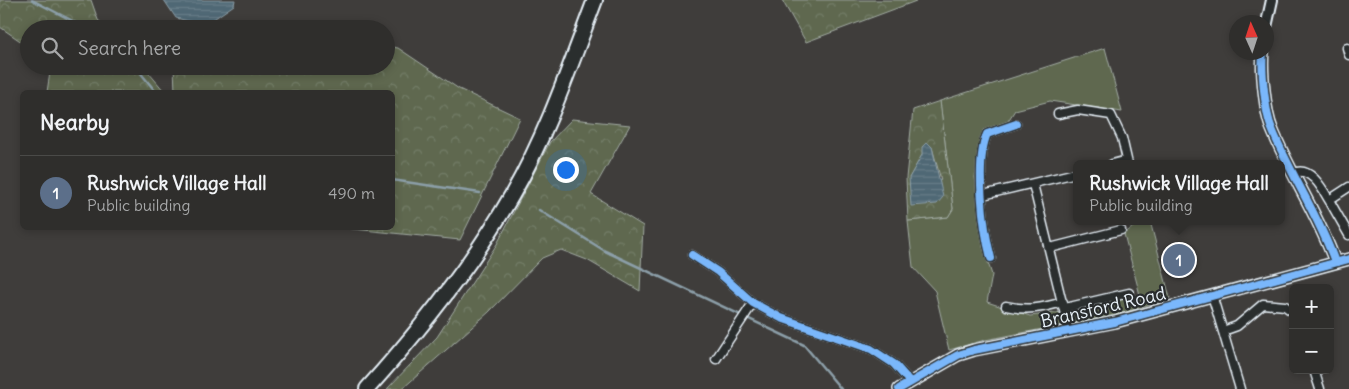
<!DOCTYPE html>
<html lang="en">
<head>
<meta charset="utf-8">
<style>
  :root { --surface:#2f2e2c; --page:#3b3a38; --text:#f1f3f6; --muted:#a7a8a9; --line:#4a4a48; --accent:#8c9099 }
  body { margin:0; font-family:Delius,sans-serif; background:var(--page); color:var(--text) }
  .controls { position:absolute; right:15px; bottom:15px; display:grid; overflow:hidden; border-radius:8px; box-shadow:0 2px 8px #0003 }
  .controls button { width:45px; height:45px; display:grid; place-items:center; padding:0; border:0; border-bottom:1px solid var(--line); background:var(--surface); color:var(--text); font:25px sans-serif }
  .compass { position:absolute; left:1229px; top:15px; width:45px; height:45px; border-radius:50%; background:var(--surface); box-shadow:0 2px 8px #0003; rotate:357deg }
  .you { position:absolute; left:565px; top:169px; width:18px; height:18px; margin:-12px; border:4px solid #fff; border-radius:50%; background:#1a73e8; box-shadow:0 0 0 8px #1a73e833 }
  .badge { display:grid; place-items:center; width:32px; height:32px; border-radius:50%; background:var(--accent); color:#fff; font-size:16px; font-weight:700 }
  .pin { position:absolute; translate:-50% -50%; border:2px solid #fff; box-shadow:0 1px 5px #0006 }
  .popup { position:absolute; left:1073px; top:160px; width:212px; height:65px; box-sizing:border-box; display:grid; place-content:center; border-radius:8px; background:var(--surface); filter:drop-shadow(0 1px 4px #0005); font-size:16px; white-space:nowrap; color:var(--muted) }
  .popup b { font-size:19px; color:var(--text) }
  .popup::after { content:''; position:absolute; left:50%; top:100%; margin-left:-10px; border:10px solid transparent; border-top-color:var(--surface) }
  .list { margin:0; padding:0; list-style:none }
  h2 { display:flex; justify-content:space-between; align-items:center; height:65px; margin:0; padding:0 20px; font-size:21px }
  h2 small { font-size:16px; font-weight:400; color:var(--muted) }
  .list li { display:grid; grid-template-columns:32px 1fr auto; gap:15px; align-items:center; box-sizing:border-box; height:75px; padding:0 20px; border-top:1px solid var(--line) }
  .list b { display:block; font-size:19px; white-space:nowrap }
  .list p { margin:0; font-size:16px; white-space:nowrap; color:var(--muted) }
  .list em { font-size:16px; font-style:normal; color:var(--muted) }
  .icon { flex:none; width:28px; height:28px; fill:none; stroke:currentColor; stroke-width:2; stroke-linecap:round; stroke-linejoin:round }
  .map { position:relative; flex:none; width:1349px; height:389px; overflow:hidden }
  .search { position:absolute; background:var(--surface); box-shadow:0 2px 8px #0003; left:20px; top:20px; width:375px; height:55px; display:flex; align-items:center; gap:12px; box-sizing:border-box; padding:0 18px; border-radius:28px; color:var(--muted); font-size:19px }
  .panel { position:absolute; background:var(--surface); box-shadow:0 2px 8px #0003; left:20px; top:90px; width:375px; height:140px; border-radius:8px }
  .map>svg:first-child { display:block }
  .green { fill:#5e684f; stroke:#a3aca4 }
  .forest { fill:url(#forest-crowns); stroke:#a3aca4; fill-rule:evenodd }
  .water { fill:url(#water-rules); stroke:#8c9fa9 }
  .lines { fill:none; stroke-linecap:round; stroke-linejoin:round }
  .stream { stroke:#8c9fa9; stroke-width:2.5 }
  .street-casing { stroke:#e8f1f8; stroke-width:11 }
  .secondary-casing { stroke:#e8f1f8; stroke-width:14 }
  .highway-casing { stroke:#e8f1f8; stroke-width:18 }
  .street { stroke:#2a2d2e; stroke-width:8 }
  .secondary { stroke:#2a2d2e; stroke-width:10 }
  .highway { stroke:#2a2d2e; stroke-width:14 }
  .cycleway-casing { stroke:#2a2d2e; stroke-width:11 }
  .cycleway { stroke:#7ab7fb; stroke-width:8 }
  .labels { text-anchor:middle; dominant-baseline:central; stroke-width:4.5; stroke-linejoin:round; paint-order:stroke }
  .street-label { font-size:18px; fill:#e8f1f8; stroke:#2a2d2e }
</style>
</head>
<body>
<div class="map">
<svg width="1349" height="389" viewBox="0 0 1349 389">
  <defs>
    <pattern id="forest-crowns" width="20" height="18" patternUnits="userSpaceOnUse" patternTransform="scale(1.25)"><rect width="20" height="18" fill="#5e684f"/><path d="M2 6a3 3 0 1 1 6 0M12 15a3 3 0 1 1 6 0" fill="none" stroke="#757e69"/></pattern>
    <pattern id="water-rules" width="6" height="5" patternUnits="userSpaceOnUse" patternTransform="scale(1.25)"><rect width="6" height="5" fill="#4f6874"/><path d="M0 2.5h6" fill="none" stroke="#687e89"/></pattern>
  </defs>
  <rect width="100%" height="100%" fill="#3f3d3b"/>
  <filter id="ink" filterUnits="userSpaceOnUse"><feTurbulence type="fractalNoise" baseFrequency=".02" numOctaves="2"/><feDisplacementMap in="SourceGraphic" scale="10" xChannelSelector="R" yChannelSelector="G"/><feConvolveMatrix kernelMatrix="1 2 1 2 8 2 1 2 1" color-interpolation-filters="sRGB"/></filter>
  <g filter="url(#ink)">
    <path class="green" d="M1105,48L1122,112L1050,101L1015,110L1008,121L983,130L975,177L983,247L992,275L987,302L1030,316L1072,311L1140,295L1124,234L1141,221H1150L1170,298L1116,315L985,340L949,350L935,291L913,267L908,221L948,217L953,209L940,101Z"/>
    <path class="forest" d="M0,0H91L98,20L108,29H29V47L0,27Z
      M782,0H915L916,1L806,42Z
      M386,46L398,48L459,89L520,118L460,240L344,228H392V92H175L174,66H386Z
      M51,66H143L165,92H47Z
      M940,101L953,209L948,217L908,221L906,178L913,110ZM932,147L941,180L909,178L922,155Z
      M572,119L630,125L591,194L643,226L640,291L587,260L561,250L542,258L489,312L402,389H387L437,337L497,244L550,142Z"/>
    <path class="water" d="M164,0H235L234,5L205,25L176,18Z
      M927,142L932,147L943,197L937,204L911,206L909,178L922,155V147Z"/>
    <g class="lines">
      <path class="stream" d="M32,0L71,20L84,29
        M135,66L156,92
        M392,180L480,193
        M539,210L605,251L804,345L841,389"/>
      <g class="street-casing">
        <path id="street" d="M1347,48L1349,55
          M1058,114L1078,110L1111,115L1122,138L1128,164
          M1112,164L1127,160
          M1294,173C1310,166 1322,188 1329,200L1349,187
          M1033,184L1069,331
          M983,195L1076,173
          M1329,200L1349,235
          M1050,248L1121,230
          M692,255L718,272L753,303L781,318L871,349L894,364L910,382
          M991,258C983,228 975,162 987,134L1016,124
          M1212,295L1240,389
          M1006,306C1027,311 1042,308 1063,302
          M1065,308L1129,293
          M1223,331L1237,326L1263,304L1285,306L1293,312
          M716,359L753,303
          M1314,370L1320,389"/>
      </g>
      <g class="secondary-casing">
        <path id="secondary" d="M1266,27L1272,0
          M1263,52C1261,70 1265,113 1272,129C1290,174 1319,216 1335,262
          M899,389L958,355L974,350L1115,322L1349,259"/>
      </g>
      <g class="highway-casing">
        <path id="highway" d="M367,389C421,329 472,265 512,195C547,134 570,66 595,0"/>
      </g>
      <use href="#street" class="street"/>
      <use href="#secondary" class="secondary"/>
      <use href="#highway" class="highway"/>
      <g class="cycleway-casing">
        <path id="cycleway" d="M1263,52C1261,70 1265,113 1272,129C1290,174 1319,216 1335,262
          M692,255L718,272L753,303L781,318L871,349L894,364L910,382
          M991,258C983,228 975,162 987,134L1016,124
          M899,389L958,355L974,350L1115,322L1349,259"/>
      </g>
      <use href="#cycleway" class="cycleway"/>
    </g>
  </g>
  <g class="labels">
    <g class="street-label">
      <text transform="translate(1103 307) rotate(-13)">Bransford Road</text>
    </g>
  </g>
</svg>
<div class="controls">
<button>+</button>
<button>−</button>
</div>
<svg class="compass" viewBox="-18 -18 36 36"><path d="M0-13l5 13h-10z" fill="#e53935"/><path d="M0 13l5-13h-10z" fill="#a7a8a9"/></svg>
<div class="you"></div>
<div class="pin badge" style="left:1179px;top:260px;background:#5c6f8a">1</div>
<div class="popup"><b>Rushwick Village Hall</b>Public building</div>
<div class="search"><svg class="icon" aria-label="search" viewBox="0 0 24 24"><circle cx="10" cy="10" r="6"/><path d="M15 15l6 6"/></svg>Search here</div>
<section class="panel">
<h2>Nearby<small></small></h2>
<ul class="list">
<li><span class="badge" style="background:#5c6f8a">1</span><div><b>Rushwick Village Hall</b><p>Public building</p></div><em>490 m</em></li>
</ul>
</section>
</div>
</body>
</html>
